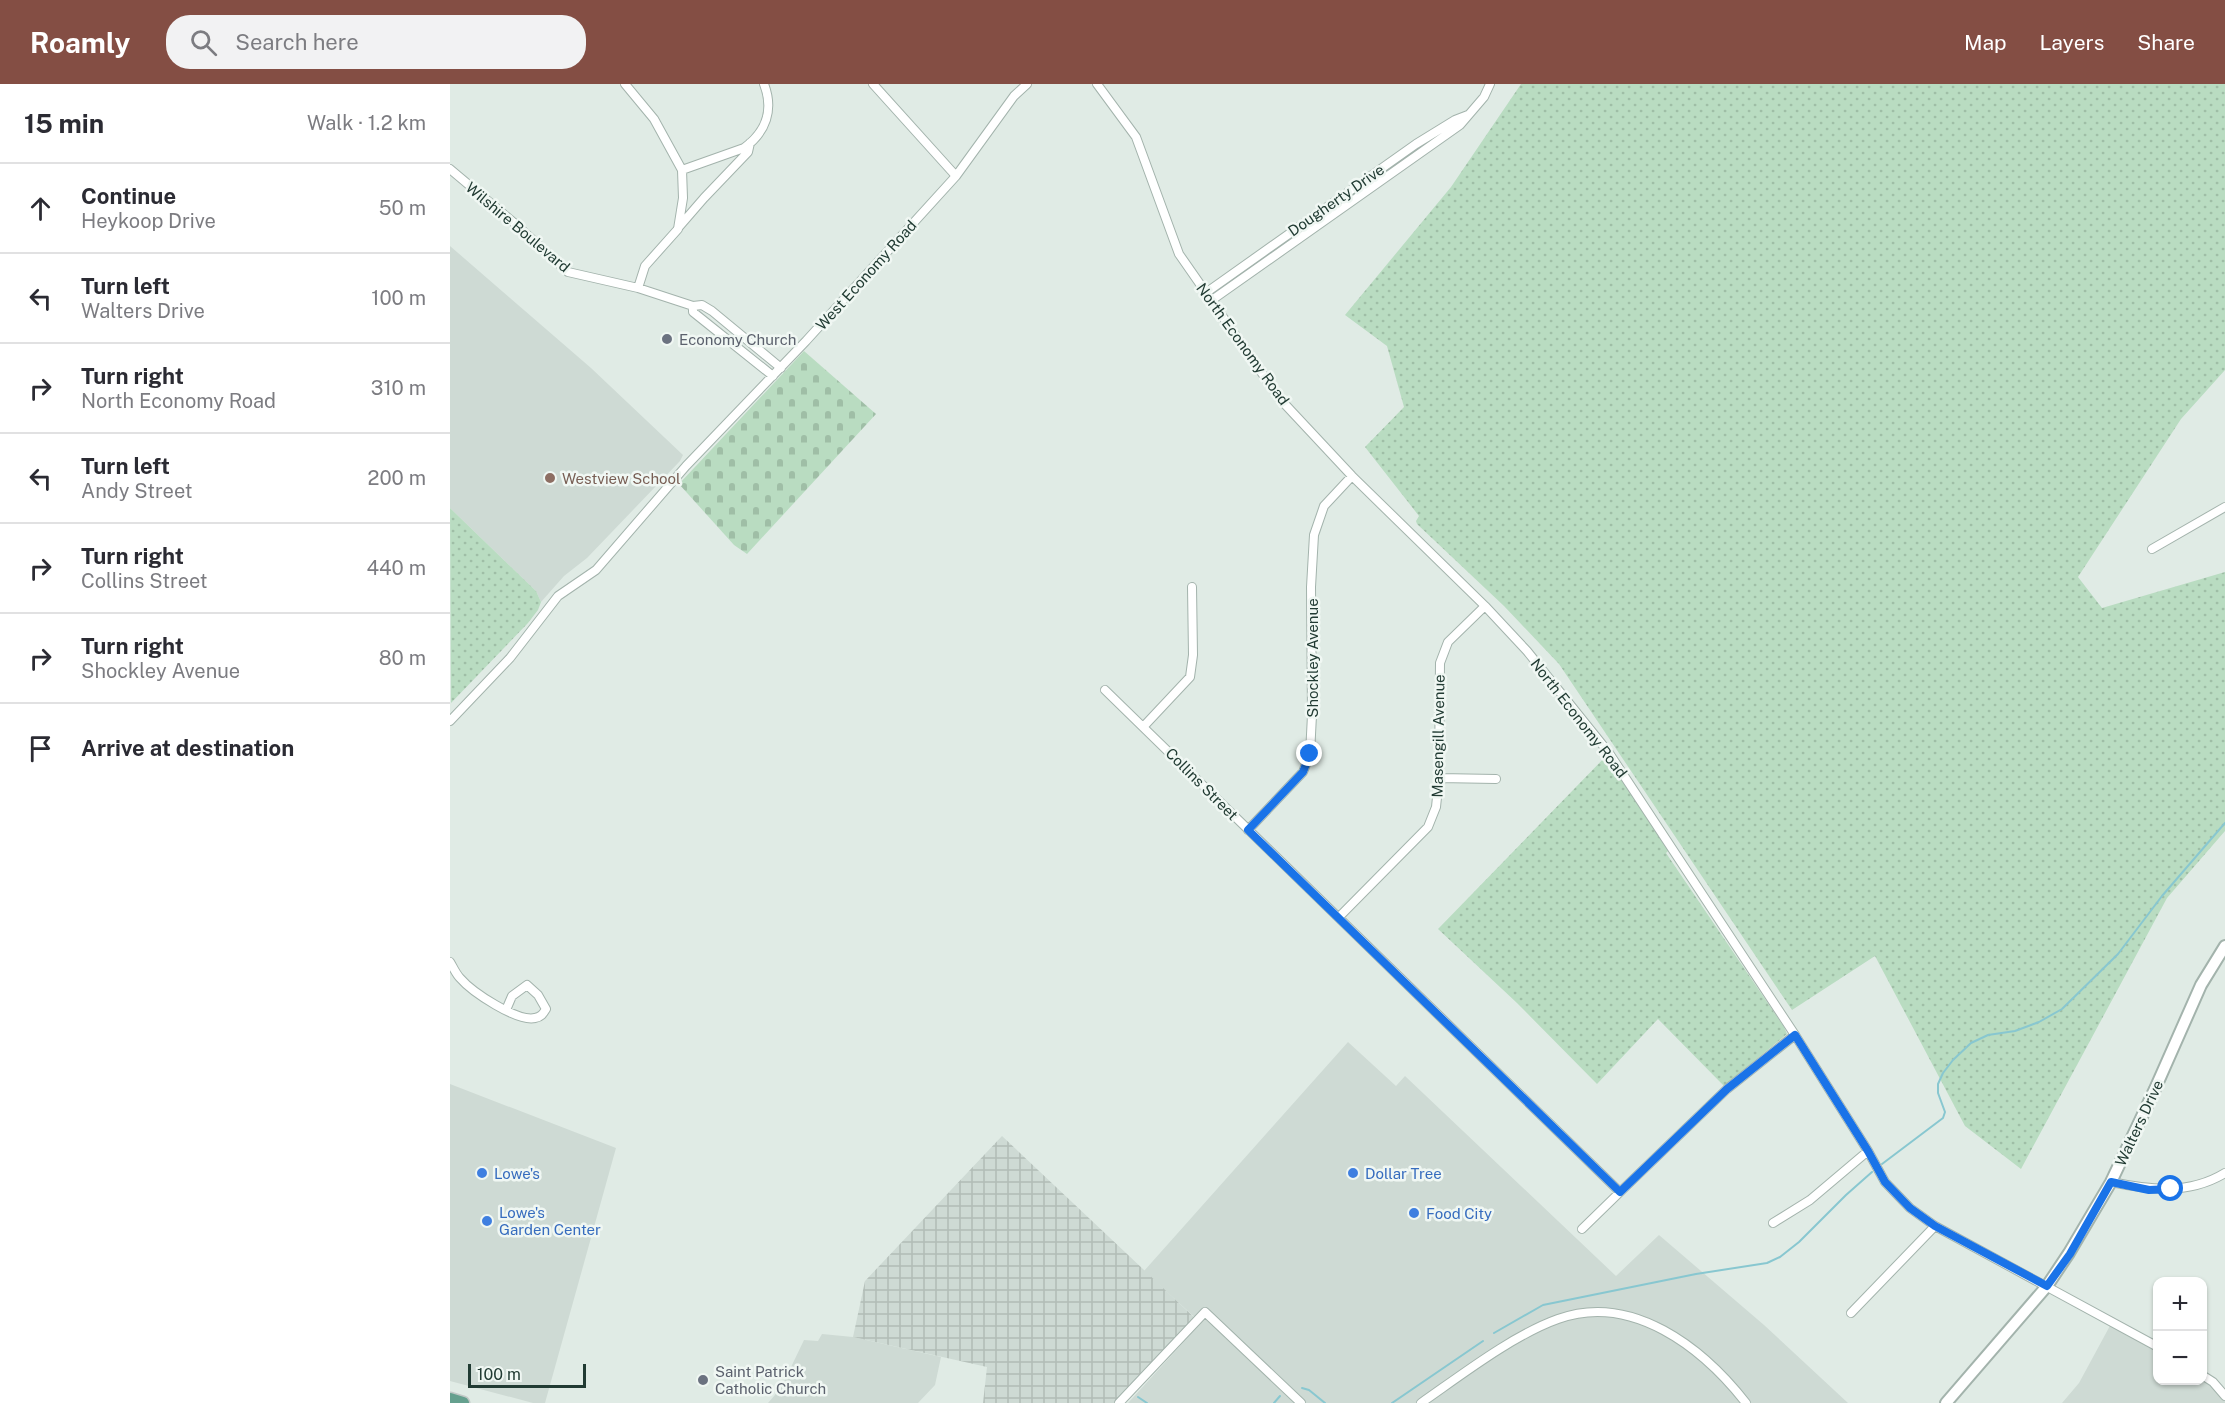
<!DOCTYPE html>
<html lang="en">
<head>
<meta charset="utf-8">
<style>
  :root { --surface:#fff; --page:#f2f2f3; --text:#2b2b33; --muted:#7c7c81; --line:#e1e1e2; --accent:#844e44 }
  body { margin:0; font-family:"Public Sans",sans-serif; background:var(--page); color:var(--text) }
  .controls { position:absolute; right:18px; bottom:18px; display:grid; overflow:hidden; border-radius:12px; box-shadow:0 2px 4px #0004 }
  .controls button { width:54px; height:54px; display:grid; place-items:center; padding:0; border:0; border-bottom:2px solid var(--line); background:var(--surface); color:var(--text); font:30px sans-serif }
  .scale { position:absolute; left:18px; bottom:15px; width:118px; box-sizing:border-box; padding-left:6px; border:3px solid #213b33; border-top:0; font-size:16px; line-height:21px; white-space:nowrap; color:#213b33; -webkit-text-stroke:4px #f0f7f3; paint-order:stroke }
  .stop { position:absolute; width:18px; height:18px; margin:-14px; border:4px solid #1a73e8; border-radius:50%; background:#fff }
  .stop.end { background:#1a73e8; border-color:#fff; box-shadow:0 2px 6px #0008 }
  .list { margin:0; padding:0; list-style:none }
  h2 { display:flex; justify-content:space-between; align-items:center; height:78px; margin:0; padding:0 24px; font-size:26px }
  h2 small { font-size:20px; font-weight:400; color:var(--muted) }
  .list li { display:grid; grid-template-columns:39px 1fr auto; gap:18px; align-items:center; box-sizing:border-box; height:90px; padding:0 24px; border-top:2px solid var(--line) }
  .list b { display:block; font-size:22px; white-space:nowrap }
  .list p { margin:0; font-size:20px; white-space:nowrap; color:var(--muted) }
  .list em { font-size:20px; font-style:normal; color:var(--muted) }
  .icon { flex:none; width:33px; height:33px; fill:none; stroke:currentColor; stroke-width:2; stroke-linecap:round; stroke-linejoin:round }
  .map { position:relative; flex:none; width:1775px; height:1319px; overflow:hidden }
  header { display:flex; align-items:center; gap:36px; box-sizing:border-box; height:84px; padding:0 30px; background:var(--accent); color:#fff }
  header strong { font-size:28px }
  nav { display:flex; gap:33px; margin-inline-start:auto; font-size:21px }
  .search { width:420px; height:54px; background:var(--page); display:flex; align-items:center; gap:15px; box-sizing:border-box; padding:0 21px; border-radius:24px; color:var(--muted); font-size:22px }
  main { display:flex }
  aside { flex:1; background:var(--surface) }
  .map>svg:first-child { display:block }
  .built { fill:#cedad4 }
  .industrial { fill:url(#industrial-grid) }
  .grass { fill:url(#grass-dots) }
  .cemetery { fill:url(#cemetery-stones) }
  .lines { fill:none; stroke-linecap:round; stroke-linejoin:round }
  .stream { stroke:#88c7d0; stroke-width:2 }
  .minor-casing { stroke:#a3b3ac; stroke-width:10 }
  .tertiary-casing { stroke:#a3b3ac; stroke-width:14 }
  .primary-casing { stroke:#c1c8c6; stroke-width:15 }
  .minor { stroke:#fff; stroke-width:8 }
  .tertiary { stroke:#fff; stroke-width:10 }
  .primary { stroke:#65a08e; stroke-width:12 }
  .route { stroke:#1a73e8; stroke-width:8 }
  .worship-dot { fill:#6b7280; stroke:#f0f7f3; stroke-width:2 }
  .education-dot { fill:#8d6e63; stroke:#f0f7f3; stroke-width:2 }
  .shop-dot { fill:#3f7fe0; stroke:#f0f7f3; stroke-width:2 }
  .labels { text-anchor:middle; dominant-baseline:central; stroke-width:5; stroke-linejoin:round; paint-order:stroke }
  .street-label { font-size:15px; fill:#213b33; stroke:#f0f7f3 }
  .worship-label { font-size:15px; fill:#5b616d; stroke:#f0f7f3; text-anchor:start }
  .education-label { font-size:15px; fill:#785e54; stroke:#f0f7f3; text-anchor:start }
  .shop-label { font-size:15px; fill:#366cbe; stroke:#f0f7f3; text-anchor:start }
</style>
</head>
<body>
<header>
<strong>Roamly</strong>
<div class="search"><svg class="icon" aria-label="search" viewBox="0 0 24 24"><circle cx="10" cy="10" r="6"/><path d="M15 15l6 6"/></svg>Search here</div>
<nav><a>Map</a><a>Layers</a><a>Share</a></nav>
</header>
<main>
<aside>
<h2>15 min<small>Walk · 1.2 km</small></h2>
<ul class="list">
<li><svg class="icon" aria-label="ahead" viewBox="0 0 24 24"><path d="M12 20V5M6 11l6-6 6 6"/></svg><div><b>Continue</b><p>Heykoop Drive</p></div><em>50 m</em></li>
<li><svg class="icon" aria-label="left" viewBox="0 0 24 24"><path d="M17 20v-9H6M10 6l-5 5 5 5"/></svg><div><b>Turn left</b><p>Walters Drive</p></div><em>100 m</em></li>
<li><svg class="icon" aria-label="right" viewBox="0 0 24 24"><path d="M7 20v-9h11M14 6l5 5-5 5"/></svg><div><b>Turn right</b><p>North Economy Road</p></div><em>310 m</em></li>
<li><svg class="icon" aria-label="left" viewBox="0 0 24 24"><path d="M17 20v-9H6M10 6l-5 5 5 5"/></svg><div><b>Turn left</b><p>Andy Street</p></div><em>200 m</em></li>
<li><svg class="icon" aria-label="right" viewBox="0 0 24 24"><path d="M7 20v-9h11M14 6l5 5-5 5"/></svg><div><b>Turn right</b><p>Collins Street</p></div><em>440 m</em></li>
<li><svg class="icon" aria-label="right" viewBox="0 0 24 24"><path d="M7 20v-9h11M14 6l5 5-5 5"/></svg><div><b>Turn right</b><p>Shockley Avenue</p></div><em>80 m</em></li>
<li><svg class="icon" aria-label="arrive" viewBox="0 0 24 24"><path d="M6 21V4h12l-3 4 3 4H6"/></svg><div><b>Arrive at destination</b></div></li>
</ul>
</aside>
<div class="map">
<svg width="1775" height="1319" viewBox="0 0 1775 1319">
  <defs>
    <pattern id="industrial-grid" width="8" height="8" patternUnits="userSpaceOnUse" patternTransform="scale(1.5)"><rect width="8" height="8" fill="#cedad4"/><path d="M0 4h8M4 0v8" fill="none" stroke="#b1bcb6"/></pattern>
    <pattern id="grass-dots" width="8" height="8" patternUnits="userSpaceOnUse" patternTransform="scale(1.5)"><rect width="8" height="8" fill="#b9dcc1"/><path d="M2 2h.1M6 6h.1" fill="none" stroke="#9fbea6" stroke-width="1.8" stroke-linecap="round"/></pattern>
    <pattern id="cemetery-stones" width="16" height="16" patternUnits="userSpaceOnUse" patternTransform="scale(1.5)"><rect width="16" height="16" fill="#b9dcc1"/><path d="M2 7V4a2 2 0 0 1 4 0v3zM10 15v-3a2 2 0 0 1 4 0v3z" fill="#9fbea6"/></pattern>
  </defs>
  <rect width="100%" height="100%" fill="#e0ebe5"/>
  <path class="built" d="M0,162L141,284L233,371L230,377L137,474L114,492L91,518L86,507L0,424Z
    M898,958L946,1002L955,992L1166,1192L1209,1151L1314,1241L1398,1319H678L751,1239L694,1187Z
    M0,1000L166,1064L95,1319H83L0,1297Z
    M1662,1238L1707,1263L1708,1296H1752L1753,1291L1775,1312V1319H1612L1629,1299Z
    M372,1250L403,1253L491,1273L485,1301L468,1319H318L331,1304L354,1256L368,1257Z"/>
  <path class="industrial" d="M552,1052L747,1236L669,1319H533L537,1283L403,1253L415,1197Z"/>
  <path class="grass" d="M1071,0H1775V286L1731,335L1628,493L1652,524L1775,488V747L1717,814L1571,1085L1515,1042L1425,872L1342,926L1109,580L1054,522L967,440L966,437L969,432L915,363L954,323L937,262L895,231L1001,103Z
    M0,424L86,507L91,518L88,526L78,539L1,619Z
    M1159,669L1222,763L1216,769L1334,943L1337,950L1274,1002L1208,935L1147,1000L1067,919L988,845Z"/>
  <path class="cemetery" d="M354,267L426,330L297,470L284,461L229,400Z"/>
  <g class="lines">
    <path class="stream" d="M1432,1080L1493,1034L1495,1028L1488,1009V1000L1493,989L1503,976L1521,959L1538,951L1565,947L1589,938L1612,925L1668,870L1712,812L1775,739
      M1044,1249L1093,1221L1246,1190L1317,1179L1330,1173L1349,1158L1396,1111L1422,1088
      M852,1304L859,1306L875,1319
      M688,1313L697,1319
      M824,1319L830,1312
      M942,1319L1033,1257"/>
    <g class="minor-casing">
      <path id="minor" d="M175,0L204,35L232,86L233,114L228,145L195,182L188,204
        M423,0L506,92
        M647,0L686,53L729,170L830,315L902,392L1035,522L1077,567L1159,669L1345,951L1418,1067L1435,1098L1460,1124L1485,1142L1708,1263
        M0,85L63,138L118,188L188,204L243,222L252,221L262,227L331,284
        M232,86L294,64C316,48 324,26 314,0
        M228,144L254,114L298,68L300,59
        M757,208L966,60L1005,36L1018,31
        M762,216L1010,41L1034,13L1040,0
        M243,222V228L323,292
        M1702,465L1775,423
        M655,606L1170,1108L1132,1145
        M0,637L60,574L108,512L146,486L236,382L356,257L506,92L564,12L577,0
        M694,642L740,593L743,571L742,503
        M989,694L1046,695
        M798,746L853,688L860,670L862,631L861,503L864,451L874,422L902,392
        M889,833L978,743L986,723L989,694L990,579L998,558L1035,522
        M0,878C3,883 6,890 10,894C22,908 67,938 85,934C91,933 93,930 96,925L88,911L77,901L62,912L56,926
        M1661,1098C1700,1106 1739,1111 1775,1089
        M1170,1108L1277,1005L1345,951
        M1323,1139L1360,1116L1418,1067
        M1401,1229L1485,1142
        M1752,1291L1763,1298L1775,1312
        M669,1319L755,1228L851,1319
        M971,1319C1010,1292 1063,1251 1108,1235C1182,1208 1253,1264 1296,1319"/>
    </g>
    <g class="tertiary-casing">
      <path id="tertiary" d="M1496,1319L1597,1202L1619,1169L1661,1098L1705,1005L1751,901L1775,862"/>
    </g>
    <g class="primary-casing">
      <path id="primary" d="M0,1315L13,1319"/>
    </g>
    <use href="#minor" class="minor"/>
    <use href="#tertiary" class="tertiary"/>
    <use href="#primary" class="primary"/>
  </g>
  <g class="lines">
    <path class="route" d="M860,670L853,688L798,746L1170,1108L1277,1005L1345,951L1418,1067L1435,1098L1460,1124L1485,1142L1597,1202L1620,1170L1661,1098L1699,1106L1721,1105"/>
  </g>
  <g class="worship-dot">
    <circle cx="217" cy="255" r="6"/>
    <circle cx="253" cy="1296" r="6"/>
  </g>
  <circle class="education-dot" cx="100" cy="394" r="6"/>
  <g class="shop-dot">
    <circle cx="32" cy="1089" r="6"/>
    <circle cx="903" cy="1089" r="6"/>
    <circle cx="964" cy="1129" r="6"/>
    <circle cx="37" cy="1137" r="6"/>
  </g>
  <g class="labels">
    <g class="street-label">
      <text transform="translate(886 116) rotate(-35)">Dougherty Drive</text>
      <text transform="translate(68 143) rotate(40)">Wilshire Boulevard</text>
      <text transform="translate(416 191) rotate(-48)">West Economy Road</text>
      <text transform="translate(793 260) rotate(54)">North Economy Road</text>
      <text transform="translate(862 574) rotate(-90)">Shockley Avenue</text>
      <text transform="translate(1129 634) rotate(52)">North Economy Road</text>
      <text transform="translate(988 652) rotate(-89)">Masengill Avenue</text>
      <text transform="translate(752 700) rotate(45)">Collins Street</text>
      <text transform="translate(1689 1039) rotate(-65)">Walters Drive</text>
    </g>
    <g class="worship-label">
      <text x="229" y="255">Economy Church</text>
      <text x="265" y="1287">Saint Patrick<tspan x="265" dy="17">Catholic Church</tspan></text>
    </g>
    <g class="education-label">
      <text x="112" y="394">Westview School</text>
    </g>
    <g class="shop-label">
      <text x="44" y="1089">Lowe's</text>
      <text x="915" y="1089">Dollar Tree</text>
      <text x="49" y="1128">Lowe's<tspan x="49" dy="17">Garden Center</tspan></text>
      <text x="976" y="1129">Food City</text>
    </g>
  </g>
</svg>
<div class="controls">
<button>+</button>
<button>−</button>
</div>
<div class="scale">100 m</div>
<div class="stop" style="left:1721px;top:1105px"></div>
<div class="stop end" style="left:860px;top:670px"></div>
</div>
</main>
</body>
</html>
